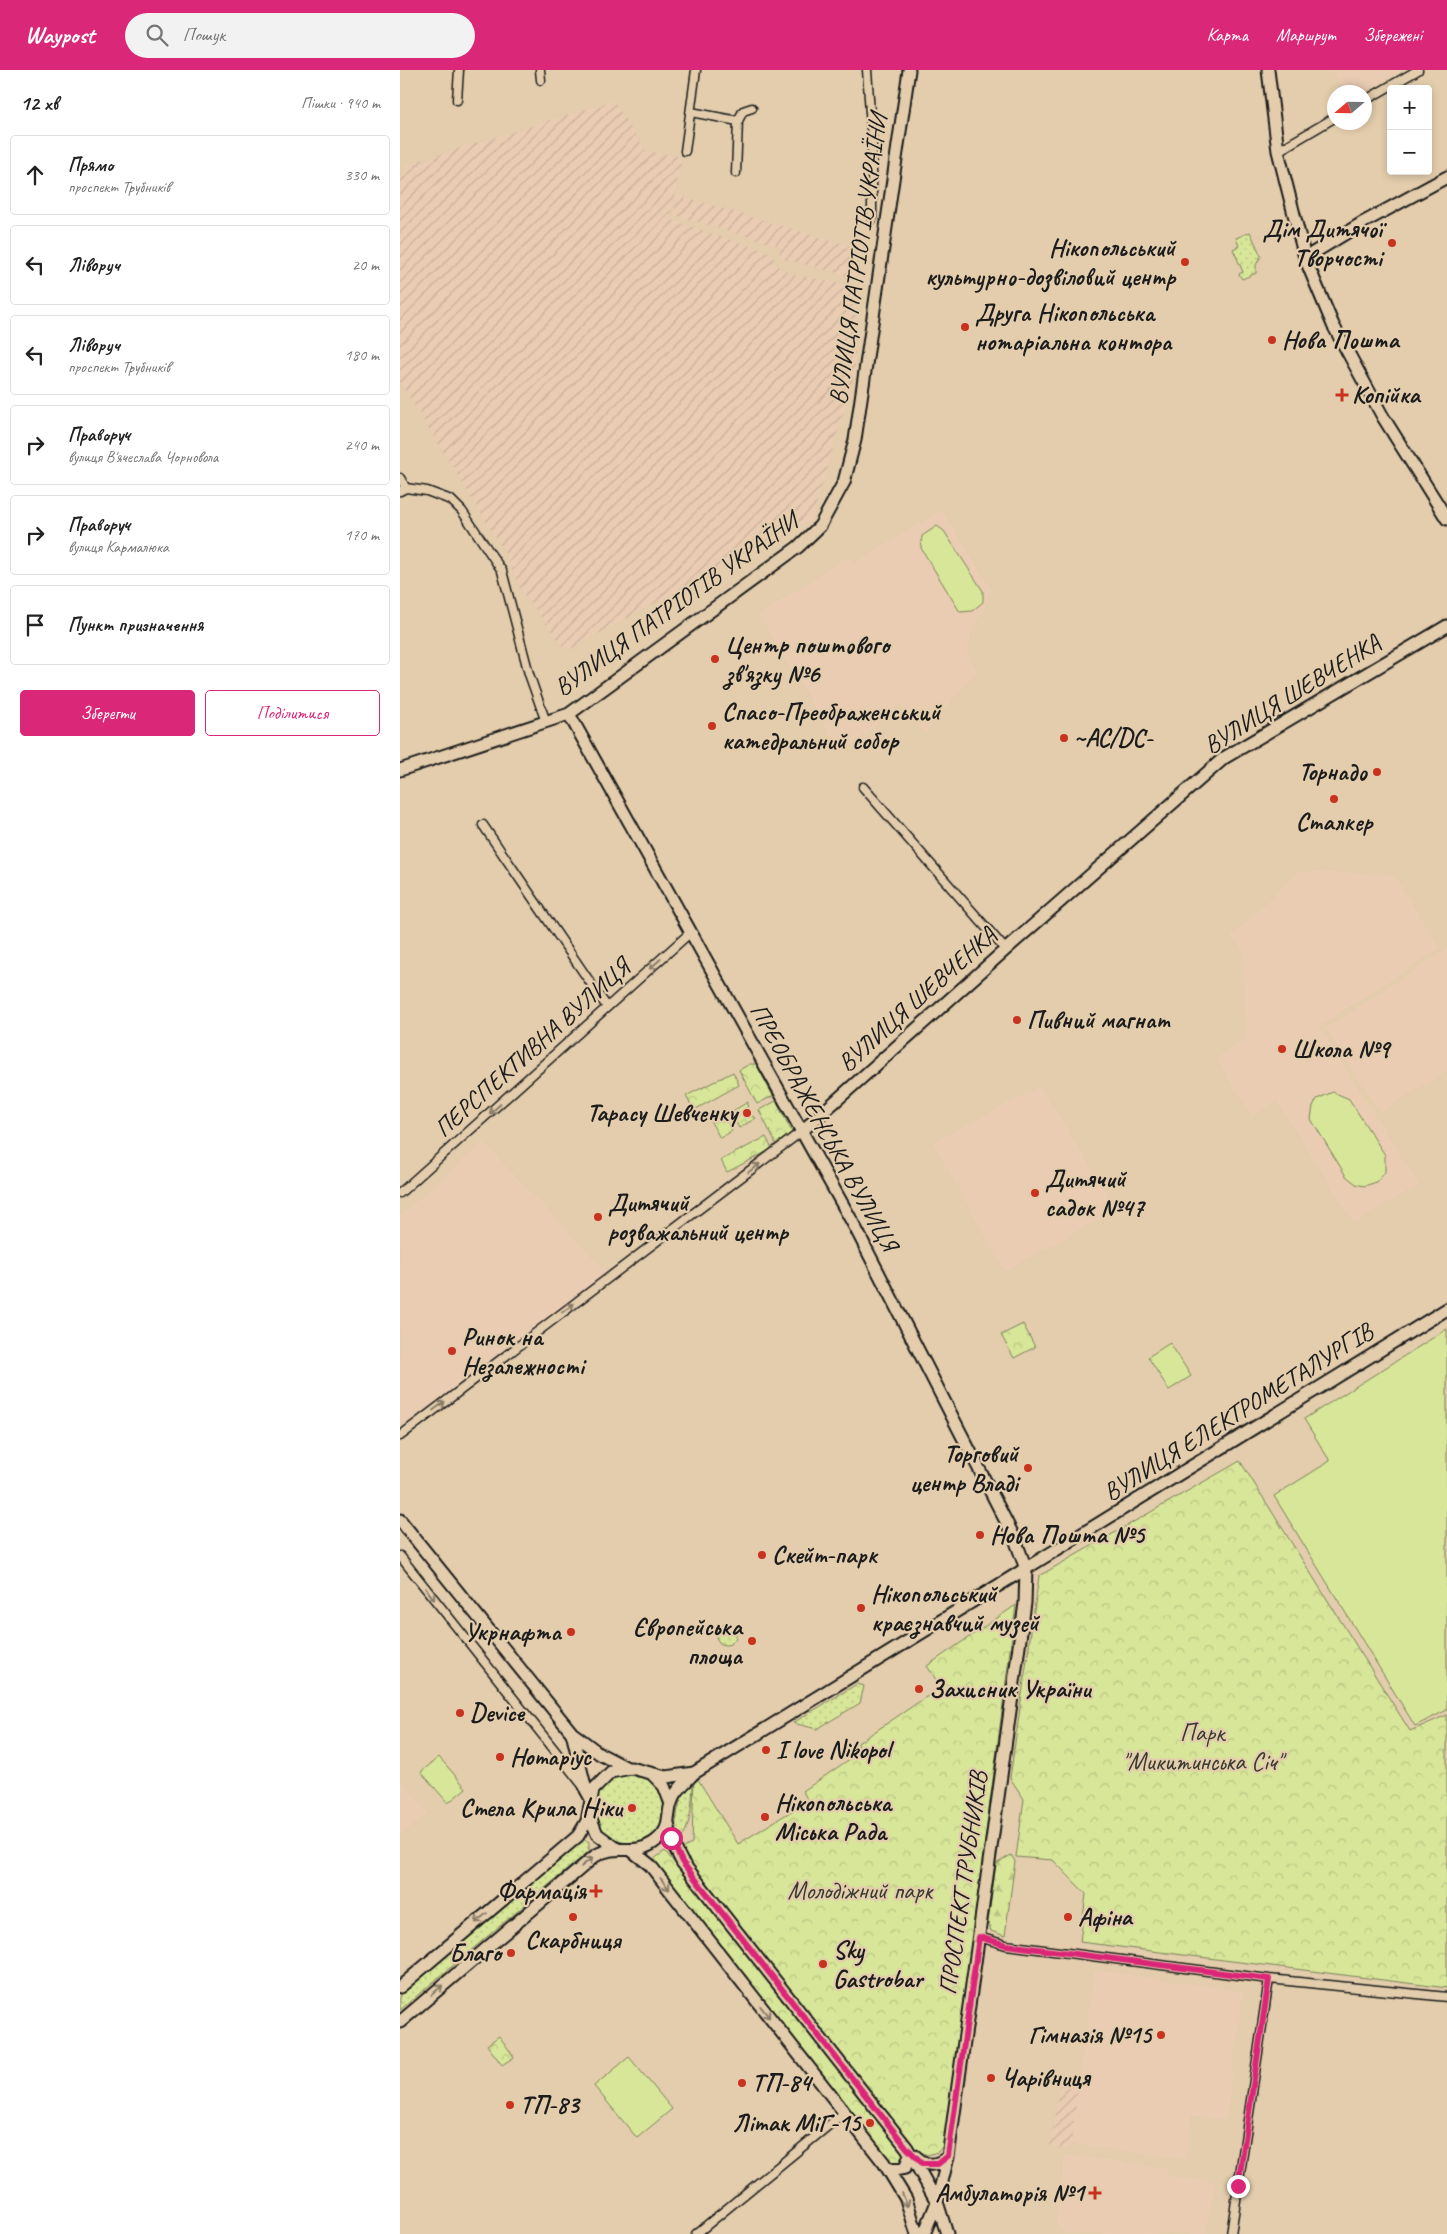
<!DOCTYPE html>
<html lang="uk">
<head>
<meta charset="utf-8">
<style>
  :root { --surface:#fff; --page:#f2f2f2; --text:#222; --muted:#767676; --line:#e0e0e0; --accent:#db2777 }
  body { margin:0; font-family:Caveat,sans-serif; background:var(--page); color:var(--text) }
  .controls { position:absolute; right:15px; top:15px; display:grid; overflow:hidden; border-radius:5px; box-shadow:0 2px 8px #0003 }
  .controls button { width:45px; height:45px; display:grid; place-items:center; padding:0; border:0; border-bottom:1px solid var(--line); background:var(--surface); color:var(--text); font:25px sans-serif }
  .compass { position:absolute; left:927px; top:15px; width:45px; height:45px; border-radius:50%; background:var(--surface); box-shadow:0 2px 8px #0003; rotate:250deg }
  .stop { position:absolute; width:15px; height:15px; margin:-11px; border:4px solid #db2777; border-radius:50%; background:#fff }
  .stop.end { background:#db2777; border-color:#fff; box-shadow:0 1px 5px #0008 }
  .list { margin:0; padding:0; list-style:none }
  h2 { display:flex; justify-content:space-between; align-items:center; height:65px; margin:0; padding:0 20px; font-size:21px }
  h2 small { font-size:16px; font-weight:400; color:var(--muted) }
  .list li { display:grid; grid-template-columns:32px 1fr auto; gap:15px; align-items:center; box-sizing:border-box; height:80px; margin:0 10px 10px; padding:0 10px; border:1px solid var(--line); border-radius:5px }
  .list b { display:block; font-size:19px; white-space:nowrap }
  .list p { margin:0; font-size:16px; white-space:nowrap; color:var(--muted) }
  .list em { font-size:16px; font-style:normal; color:var(--muted) }
  .actions { display:flex; gap:10px; padding:15px 20px }
  .actions a { flex:1; padding:11px 0; border:1px solid var(--accent); border-radius:5px; text-align:center; font-size:18px; color:var(--accent) }
  .actions .main { background:var(--accent); color:#fff }
  .icon { flex:none; width:28px; height:28px; fill:none; stroke:currentColor; stroke-width:2; stroke-linecap:round; stroke-linejoin:round }
  .map { position:relative; flex:none; width:1047px; height:2164px; overflow:hidden }
  header { display:flex; align-items:center; gap:30px; box-sizing:border-box; height:70px; padding:0 25px; background:var(--accent); color:#fff }
  header strong { font-size:24px }
  nav { display:flex; gap:28px; margin-inline-start:auto; font-size:18px }
  .search { width:350px; height:45px; background:var(--page); display:flex; align-items:center; gap:12px; box-sizing:border-box; padding:0 18px; border-radius:28px; color:var(--muted); font-size:19px }
  main { display:flex }
  aside { flex:1; background:var(--surface) }
  .map>svg:first-child { display:block }
  .built { fill:#eaccb3 }
  .industrial { fill:url(#industrial-furrows) }
  .grass { fill:url(#grass-dots); stroke:#7a815a }
  .forest { fill:url(#forest-firs); stroke:#7a815a }
  .park { fill:url(#park-crowns); stroke:#7a815a }
  .pitch { fill:#d8e699; stroke:#7a815a }
  .lines { fill:none; stroke-linecap:round; stroke-linejoin:round }
  .street-casing { stroke:#1c1c1c; stroke-width:11 }
  .secondary-casing { stroke:#1c1c1c; stroke-width:15 }
  .street { stroke:#e3cdac; stroke-width:8 }
  .secondary { stroke:#e3cdac; stroke-width:11 }
  .oneway { stroke:#897d6b }
  .route { stroke:#db2777; stroke-width:6 }
  .poi-dot { fill:#c8321e; stroke:#e3cdac; stroke-width:2 }
  .labels { text-anchor:middle; dominant-baseline:central; stroke-width:4.5; stroke-linejoin:round; paint-order:stroke }
  .poi-label { font-size:25px; font-weight:bold; fill:#1c1c1c; stroke:#e3cdac; text-anchor:start }
  .street-label { font-size:25px; fill:#1c1c1c; stroke:#e3cdac }
  .park-label { font-size:25px; fill:#383a2f; stroke:#e3cdac }
</style>
</head>
<body>
<header>
<strong>Waypost</strong>
<div class="search"><svg class="icon" aria-label="search" viewBox="0 0 24 24"><circle cx="10" cy="10" r="6"/><path d="M15 15l6 6"/></svg>Пошук</div>
<nav><a>Карта</a><a>Маршрут</a><a>Збережені</a></nav>
</header>
<main>
<aside>
<h2>12 хв<small>Пішки · 940 m</small></h2>
<ul class="list">
<li><svg class="icon" aria-label="ahead" viewBox="0 0 24 24"><path d="M12 20V5M6 11l6-6 6 6"/></svg><div><b>Прямо</b><p>проспект Трубників</p></div><em>330 m</em></li>
<li><svg class="icon" aria-label="left" viewBox="0 0 24 24"><path d="M17 20v-9H6M10 6l-5 5 5 5"/></svg><div><b>Ліворуч</b></div><em>20 m</em></li>
<li><svg class="icon" aria-label="left" viewBox="0 0 24 24"><path d="M17 20v-9H6M10 6l-5 5 5 5"/></svg><div><b>Ліворуч</b><p>проспект Трубників</p></div><em>180 m</em></li>
<li><svg class="icon" aria-label="right" viewBox="0 0 24 24"><path d="M7 20v-9h11M14 6l5 5-5 5"/></svg><div><b>Праворуч</b><p>вулиця В'ячеслава Чорновола</p></div><em>240 m</em></li>
<li><svg class="icon" aria-label="right" viewBox="0 0 24 24"><path d="M7 20v-9h11M14 6l5 5-5 5"/></svg><div><b>Праворуч</b><p>вулиця Кармалюка</p></div><em>170 m</em></li>
<li><svg class="icon" aria-label="arrive" viewBox="0 0 24 24"><path d="M6 21V4h12l-3 4 3 4H6"/></svg><div><b>Пункт призначення</b></div></li>
</ul>
<div class="actions"><a class="main">Зберегти</a><a>Поділитися</a></div>
</aside>
<div class="map">
<svg width="1047" height="2164" viewBox="0 0 1047 2164">
  <defs>
    <pattern id="industrial-furrows" width="10" height="10" patternUnits="userSpaceOnUse" patternTransform="scale(1.25)"><rect width="10" height="10" fill="#eaccb3"/><path d="M-1 1l2-2M0 10L10 0M9 11l2-2" fill="none" stroke="#c8af99"/></pattern>
    <pattern id="grass-dots" width="8" height="8" patternUnits="userSpaceOnUse" patternTransform="scale(1.25)"><rect width="8" height="8" fill="#d8e699"/><path d="M2 2h.1M6 6h.1" fill="none" stroke="#b9c583" stroke-width="1.8" stroke-linecap="round"/></pattern>
    <pattern id="forest-firs" width="22" height="20" patternUnits="userSpaceOnUse" patternTransform="scale(1.25)"><rect width="22" height="20" fill="#d8e699"/><path d="M5 1l3.5 6h-7zM16 11l3.5 6h-7z" fill="#b9c583"/></pattern>
    <pattern id="park-crowns" width="20" height="18" patternUnits="userSpaceOnUse" patternTransform="scale(1.25)"><rect width="20" height="18" fill="#d8e699"/><path d="M2 6a3 3 0 1 1 6 0M12 15a3 3 0 1 1 6 0" fill="none" stroke="#b9c583"/></pattern>
  </defs>
  <rect width="100%" height="100%" fill="#e3cdac"/>
  <filter id="ink" filterUnits="userSpaceOnUse"><feTurbulence type="fractalNoise" baseFrequency=".02" numOctaves="2"/><feDisplacementMap in="SourceGraphic" scale="10" xChannelSelector="R" yChannelSelector="G"/><feConvolveMatrix kernelMatrix="1 2 1 2 8 2 1 2 1" color-interpolation-filters="sRGB"/></filter>
  <g filter="url(#ink)">
    <path class="built" d="M931,0H1002L964,22H946Z
      M542,440L592,520L571,564L568,586L577,601L525,663L500,634L444,682L427,659L359,545L448,486L454,493Z
      M900,801L994,805L1040,878L919,956L1019,1115L954,1153L877,1031L852,1046L816,988L846,969L843,880L831,866Z
      M1047,879V1001L980,1042L926,958Z
      M640,1016L717,1139L605,1201L533,1073Z
      M83,1072L208,1203L0,1360V1146Z
      M0,1707L28,1744L0,1766Z
      M694,1900L843,1921L826,2050L791,2046L786,2089L671,2074Z
      M665,2085L767,2098V2106L815,2112L806,2164H664L656,2153Z"/>
    <path class="industrial" d="M213,31L246,81L282,87L270,150L371,183L378,197L396,205L456,217L455,304L412,449L166,581L120,518L103,479L0,312V114L6,95Z
      M277,125L460,179L456,208L380,188V176L274,145Z
      M661,2007L679,2009L670,2080L650,2077Z"/>
    <path class="grass" d="M850,162L861,186L856,195V203L842,209L839,204L843,202L833,179L839,176L836,168Z
      M316 1565a10 10 0 1 1 20 0a10 10 0 1 1-20 0Z
      M457,1614L464,1616L460,1633L417,1659L393,1653Z
      M195 1738a35 35 0 1 1 70 0a35 35 0 1 1-70 0Z
      M291,1714L293,1718C291,1736 291,1762 276,1774C274,1757 277,1726 291,1714Z
      M183,1769L189,1772V1781L0,1940V1922Z"/>
    <path class="forest" d="M611,1785L615,1791L605,1866L591,1861L588,1852L596,1794Z"/>
    <path class="park" d="M350,994H356L373,1026L357,1034L339,1000Z
      M333,1002L339,1015L294,1040L286,1026Z
      M376,1031L393,1064L376,1074L359,1040Z
      M348,1032L347,1039L343,1042L346,1048L351,1046L356,1048L339,1058L331,1042Z
      M324,1045L332,1061L320,1068L311,1052Z
      M366,1067L372,1079L327,1102L321,1090Z
      M623,1254L635,1277L614,1288L601,1265Z
      M840,1391L1010,1661L1047,1645V1918L680,1872L686,1824L653,1790L616,1787L624,1729L610,1708L639,1506Z
      M616,1535L545,2073L538,2082L527,2085L516,2079L280,1781L292,1773L294,1703L338,1774L408,1731L403,1721L460,1682L458,1673L541,1617L527,1596Z
      M265,1781L506,2086L505,2091L493,2096L250,1792Z
      M99,1966L114,1987L102,1995L87,1975Z"/>
    <path class="pitch" d="M537,456L544,461L583,521V532L572,541L560,542L521,478L522,466Z
      M933,1022L949,1029L985,1085V1102L977,1112L964,1116L956,1114L946,1106L911,1049L913,1036L917,1029Z
      M1047,1259V1640L1015,1656L874,1426L930,1391L904,1349Z
      M770,1273L791,1306L769,1320L748,1287Z
      M39,1687L66,1718L48,1733L21,1702Z
      M229,1987L272,2039L237,2068L194,2016Z"/>
    <g class="lines">
      <g class="street-casing">
        <path id="street" d="M140,0L141,10
          M467,0L472,71V149
          M57,30L59,0
          M964,31L1018,0
          M291,42L338,51
          M285,81L296,0
          M878,81L934,48
          M336,103L338,51L343,41L352,38
          M0,408L6,418
          M0,421L6,418L27,421L51,430L62,441L102,501L129,604L146,652
          M463,717L605,879
          M83,755L207,937
          M0,1123L291,862
          M0,1366L402,1061
          M0,1486L184,1717
          M579,1867L606,1875L869,1909L1047,1927
          M296,2164L445,2042
          M831,2164L869,1909"/>
      </g>
      <g class="secondary-casing">
        <path id="secondary" d="M868,0L878,81L905,188L933,255L983,347L1047,449
          M905,188L964,152L1047,107
          M169,644L454,1155L615,1469L626,1499L625,1533L548,2087L537,2132L524,2164
          M0,700L169,644L398,477L420,456L444,412L455,370L509,0
          M402,1061L613,873L824,688L1047,556
          M0,1450L172,1663L200,1684L227,1698
          M172,1663L186,1720L190,1727
          M252,1704L264,1716L271,1734
          M189,1744L197,1764L216,1778
          M268,1754L273,1774L282,1792L507,2078L537,2132L547,2164
          M231,1780L250,1795L484,2093L506,2129L517,2164
          M0,1917L178,1766L187,1751L193,1720L211,1702L231,1698L266,1707L294,1703
          M0,1952L195,1786C218,1772 232,1787 253,1773C272,1760 266,1750 271,1733C274,1722 287,1711 294,1703L1047,1239
          M514,2085C526,2097 534,2097 548,2087
          M488,2098L494,2100L505,2098L510,2084"/>
      </g>
      <use href="#street" class="street"/>
      <use href="#secondary" class="secondary"/>
    </g>
    <defs><path id="oneway-shaft" d="M-6 0H5M1.5-3L5.5 0L1.5 3" fill="none" stroke-width="1.6" stroke-linecap="round" stroke-linejoin="round" transform="scale(1.25)"/></defs>
    <g class="oneway">
      <use href="#oneway-shaft" transform="translate(255 894) rotate(138)"/>
      <use href="#oneway-shaft" transform="translate(95 1039) rotate(138)"/>
      <use href="#oneway-shaft" transform="translate(354 1098) rotate(-37)"/>
      <use href="#oneway-shaft" transform="translate(168 1238) rotate(-37)"/>
      <use href="#oneway-shaft" transform="translate(39 1336) rotate(-37)"/>
      <use href="#oneway-shaft" transform="translate(30 1524) rotate(52)"/>
      <use href="#oneway-shaft" transform="translate(187 1792) rotate(-38)"/>
      <use href="#oneway-shaft" transform="translate(265 1814) rotate(52)"/>
      <use href="#oneway-shaft" transform="translate(81 1848) rotate(140)"/>
      <use href="#oneway-shaft" transform="translate(37 1920) rotate(-41)"/>
      <use href="#oneway-shaft" transform="translate(365 1942) rotate(52)"/>
      <use href="#oneway-shaft" transform="translate(505 2130) rotate(67)"/>
    </g>
  </g>
  <g class="lines" filter="url(#ink)">
    <path class="route" d="M271,1768L282,1792L507,2078L523,2094H538L548,2086L579,1867L606,1875L869,1909L838,2116"/>
  </g>
  <g class="poi-dot">
    <circle cx="992" cy="173" r="5"/>
    <circle cx="785" cy="192" r="5"/>
    <circle cx="565" cy="257" r="5"/>
    <circle cx="872" cy="270" r="5"/>
    <path d="M939.5 317.5h5v5h5v5h-5v5h-5v-5h-5v-5h5z"/>
    <circle cx="315" cy="589" r="5"/>
    <circle cx="312" cy="656" r="5"/>
    <circle cx="664" cy="668" r="5"/>
    <circle cx="977" cy="702" r="5"/>
    <circle cx="934" cy="729" r="5"/>
    <circle cx="617" cy="950" r="5"/>
    <circle cx="882" cy="979" r="5"/>
    <circle cx="347" cy="1043" r="5"/>
    <circle cx="635" cy="1123" r="5"/>
    <circle cx="198" cy="1147" r="5"/>
    <circle cx="52" cy="1281" r="5"/>
    <circle cx="628" cy="1398" r="5"/>
    <circle cx="580" cy="1465" r="5"/>
    <circle cx="362" cy="1485" r="5"/>
    <circle cx="461" cy="1538" r="5"/>
    <circle cx="171" cy="1562" r="5"/>
    <circle cx="352" cy="1571" r="5"/>
    <circle cx="519" cy="1619" r="5"/>
    <circle cx="60" cy="1643" r="5"/>
    <circle cx="366" cy="1680" r="5"/>
    <circle cx="100" cy="1687" r="5"/>
    <circle cx="232" cy="1738" r="5"/>
    <circle cx="365" cy="1747" r="5"/>
    <path d="M193.5 1813.5h5v5h5v5h-5v5h-5v-5h-5v-5h5z"/>
    <circle cx="173" cy="1847" r="5"/>
    <circle cx="668" cy="1847" r="5"/>
    <circle cx="111" cy="1883" r="5"/>
    <circle cx="423" cy="1894" r="5"/>
    <circle cx="761" cy="1965" r="5"/>
    <circle cx="591" cy="2008" r="5"/>
    <circle cx="342" cy="2013" r="5"/>
    <circle cx="110" cy="2035" r="5"/>
    <circle cx="470" cy="2053" r="5"/>
    <path d="M692.5 2115.5h5v5h5v5h-5v5h-5v-5h-5v-5h5z"/>
  </g>
  <g class="labels">
    <g class="poi-label">
      <text x="982" y="159" text-anchor="end">Дім Дитячої<tspan x="982" dy="29">Творчості</tspan></text>
      <text x="775" y="178" text-anchor="end">Нікопольський<tspan x="775" dy="29">культурно-дозвіловий центр</tspan></text>
      <text x="575" y="243">Друга Нікопольська<tspan x="575" dy="29">нотаріальна контора</tspan></text>
      <text x="882" y="270">Нова Пошта</text>
      <text x="952" y="325">Копійка</text>
      <text x="325" y="575">Центр поштового<tspan x="325" dy="29">зв'язку №6</tspan></text>
      <text x="322" y="642">Спасо-Преображенський<tspan x="322" dy="29">катедральний собор</tspan></text>
      <text x="674" y="668">~AC/DC-</text>
      <text x="967" y="702" text-anchor="end">Торнадо</text>
      <text x="934" y="752" text-anchor="middle">Сталкер</text>
      <text x="627" y="950">Пивний магнат</text>
      <text x="892" y="979">Школа №9</text>
      <text x="337" y="1043" text-anchor="end">Тарасу Шевченку</text>
      <text x="645" y="1109">Дитячий<tspan x="645" dy="29">садок №47</tspan></text>
      <text x="208" y="1133">Дитячий<tspan x="208" dy="29">розважальний центр</tspan></text>
      <text x="62" y="1267">Ринок на<tspan x="62" dy="29">Незалежності</tspan></text>
      <text x="618" y="1384" text-anchor="end">Торговий<tspan x="618" dy="29">центр Владі</tspan></text>
      <text x="590" y="1465">Нова Пошта №5</text>
      <text x="372" y="1485">Скейт-парк</text>
      <text x="471" y="1524">Нiкопольський<tspan x="471" dy="29">краєзнавчий музей</tspan></text>
      <text x="342" y="1557" text-anchor="end">Європейська<tspan x="342" dy="29">площа</tspan></text>
      <text x="161" y="1562" text-anchor="end">Укрнафта</text>
      <text x="529" y="1619">Захисник України</text>
      <text x="70" y="1643">Device</text>
      <text x="376" y="1680">I love Nikopol</text>
      <text x="110" y="1687">Нотаріус</text>
      <text x="375" y="1733">Нiкопольська<tspan x="375" dy="29">Міська Рада</tspan></text>
      <text x="222" y="1738" text-anchor="end">Стела Крила Ніки</text>
      <text x="186" y="1821" text-anchor="end">Фармація</text>
      <text x="678" y="1847">Афіна</text>
      <text x="173" y="1870" text-anchor="middle">Скарбниця</text>
      <text x="433" y="1880">Sky<tspan x="433" dy="29">Gastrobar</tspan></text>
      <text x="101" y="1883" text-anchor="end">Благо</text>
      <text x="751" y="1965" text-anchor="end">Гімназія №15</text>
      <text x="601" y="2008">Чарівниця</text>
      <text x="352" y="2013">ТП-84</text>
      <text x="120" y="2035">ТП-83</text>
      <text x="460" y="2053" text-anchor="end">Літак МіГ-15</text>
      <text x="684" y="2123" text-anchor="end">Амбулаторія №1</text>
    </g>
    <g class="street-label">
      <text transform="translate(458 189) rotate(-82)">ВУЛИЦЯ ПАТРІОТІВ УКРАЇНИ</text>
      <text transform="translate(276 534) rotate(-36)">ВУЛИЦЯ ПАТРІОТІВ УКРАЇНИ</text>
      <text transform="translate(892 624) rotate(-32)">ВУЛИЦЯ ШЕВЧЕНКА</text>
      <text transform="translate(517 929) rotate(-42)">ВУЛИЦЯ ШЕВЧЕНКА</text>
      <text transform="translate(132 978) rotate(-42)">ПЕРСПЕКТИВНА ВУЛИЦЯ</text>
      <text transform="translate(424 1057) rotate(61)">ПРЕОБРАЖЕНСЬКА ВУЛИЦЯ</text>
      <text transform="translate(838 1342) rotate(-32)">ВУЛИЦЯ ЕЛЕКТРОМЕТАЛУРГІВ</text>
      <text transform="translate(563 1813) rotate(-82)">ПРОСПЕКТ ТРУБНИКІВ</text>
    </g>
    <g class="park-label">
      <text x="802" y="1663">Парк<tspan x="802" dy="29">"Микитинська Січ"</tspan></text>
      <text x="460" y="1821">Молодіжний парк</text>
    </g>
  </g>
</svg>
<div class="controls">
<button>+</button>
<button>−</button>
</div>
<svg class="compass" viewBox="-18 -18 36 36"><path d="M0-13l5 13h-10z" fill="#e53935"/><path d="M0 13l5-13h-10z" fill="#767676"/></svg>
<div class="stop" style="left:271px;top:1768px"></div>
<div class="stop end" style="left:838px;top:2116px"></div>
</div>
</main>
</body>
</html>
